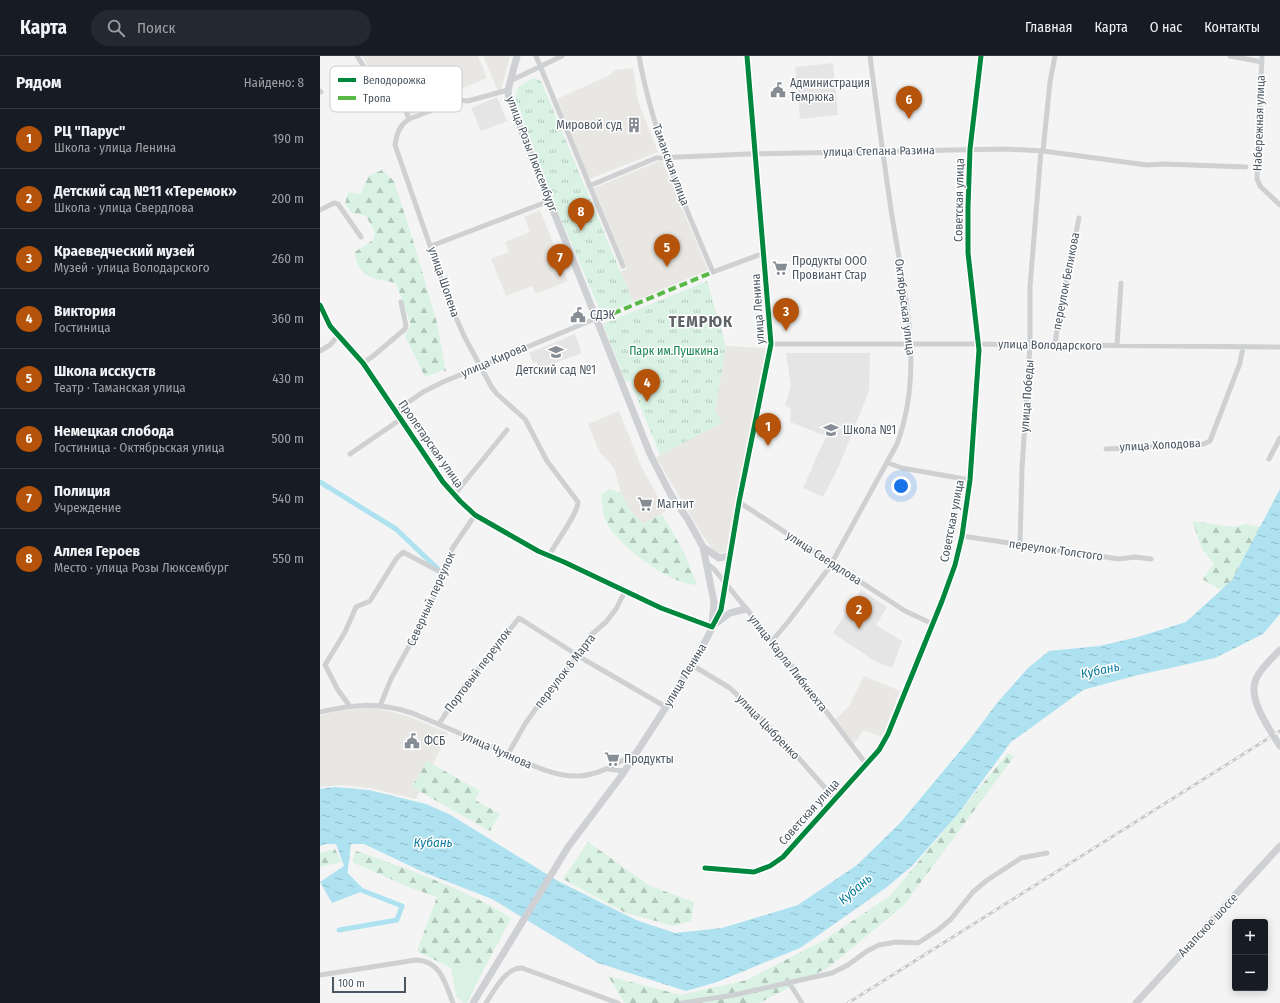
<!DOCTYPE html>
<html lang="ru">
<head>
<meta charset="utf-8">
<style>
  :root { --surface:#171b24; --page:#242831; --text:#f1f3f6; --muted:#9ea1a6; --line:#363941; --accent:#b45309 }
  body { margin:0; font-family:"Fira Sans Condensed",sans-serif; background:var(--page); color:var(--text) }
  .controls { position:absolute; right:12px; bottom:12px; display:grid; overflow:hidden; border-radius:4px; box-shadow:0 2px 10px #0003 }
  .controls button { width:36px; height:36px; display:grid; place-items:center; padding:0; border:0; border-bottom:1px solid var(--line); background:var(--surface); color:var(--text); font:20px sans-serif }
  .scale { position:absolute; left:12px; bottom:10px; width:74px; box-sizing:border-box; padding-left:4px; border:2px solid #4a5661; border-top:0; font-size:11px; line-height:14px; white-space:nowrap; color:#4a5661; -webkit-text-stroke:3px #fff; paint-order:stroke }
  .you { position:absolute; left:581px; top:430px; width:14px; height:14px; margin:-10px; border:3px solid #fff; border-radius:50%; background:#1a73e8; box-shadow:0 0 0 6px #1a73e833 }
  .badge { display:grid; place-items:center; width:26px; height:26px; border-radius:50%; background:var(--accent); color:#fff; font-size:13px; font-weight:700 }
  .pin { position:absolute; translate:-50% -33px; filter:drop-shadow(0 1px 2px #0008) }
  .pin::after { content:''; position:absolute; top:21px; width:14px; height:12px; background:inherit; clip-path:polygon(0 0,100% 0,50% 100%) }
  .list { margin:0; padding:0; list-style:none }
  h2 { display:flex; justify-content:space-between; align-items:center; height:52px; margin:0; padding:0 16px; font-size:17px }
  h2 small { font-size:13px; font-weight:400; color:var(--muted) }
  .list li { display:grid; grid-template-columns:26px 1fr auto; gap:12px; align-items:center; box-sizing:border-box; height:60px; padding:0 16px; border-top:1px solid var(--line) }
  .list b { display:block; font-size:15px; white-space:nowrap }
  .list p { margin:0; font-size:13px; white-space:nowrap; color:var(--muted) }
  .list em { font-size:13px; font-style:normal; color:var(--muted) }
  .icon { flex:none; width:22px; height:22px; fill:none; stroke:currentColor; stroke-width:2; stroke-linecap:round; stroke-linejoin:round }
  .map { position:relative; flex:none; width:960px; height:947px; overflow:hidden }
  header { display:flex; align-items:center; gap:24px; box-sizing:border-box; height:56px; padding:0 20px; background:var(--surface); border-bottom:1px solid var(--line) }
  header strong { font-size:19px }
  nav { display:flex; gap:22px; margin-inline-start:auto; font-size:14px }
  .search { width:280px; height:36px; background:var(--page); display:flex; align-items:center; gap:10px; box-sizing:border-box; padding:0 14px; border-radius:22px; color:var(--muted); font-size:15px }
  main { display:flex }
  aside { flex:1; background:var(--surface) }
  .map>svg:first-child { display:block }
  .commercial { fill:#e8e7e3 }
  .education { fill:#e6e5e6 }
  .grass { fill:#d9f2e3 }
  .forest { fill:url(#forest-firs) }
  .park { fill:url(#park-tufts) }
  .water { fill:url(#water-ripples) }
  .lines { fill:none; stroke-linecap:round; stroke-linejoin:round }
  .canal { stroke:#aee2f0; stroke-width:5 }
  .street { stroke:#ced0d2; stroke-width:5 }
  .secondary { stroke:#ced0d4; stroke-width:7 }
  .rail-casing { stroke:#c9cacc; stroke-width:3 }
  .rail { stroke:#fff; stroke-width:1.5; stroke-dasharray:4.5; stroke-linecap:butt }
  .quiet { stroke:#58b947; stroke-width:4; stroke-dasharray:8 4; stroke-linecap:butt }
  .cycleway-casing { stroke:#fff; stroke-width:8 }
  .cycleway { stroke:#00873e; stroke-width:5 }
  .labels { text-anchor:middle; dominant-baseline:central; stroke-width:3; stroke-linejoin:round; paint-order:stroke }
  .poi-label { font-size:12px; fill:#4a5661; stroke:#fff; text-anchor:start }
  .street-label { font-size:12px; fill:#4a5661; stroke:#fff }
  .park-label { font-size:12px; fill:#17864f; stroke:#fff }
  .water-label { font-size:13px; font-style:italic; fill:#0c7c9b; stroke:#fff }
  .district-label { font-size:16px; font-weight:bold; letter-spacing:1px; fill:#5f6368; stroke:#fff }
  .key { fill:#fff; stroke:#c9ccd0; stroke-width:1 }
  .key-label { font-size:11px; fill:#4a5661 }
</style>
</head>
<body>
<header>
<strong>Карта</strong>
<div class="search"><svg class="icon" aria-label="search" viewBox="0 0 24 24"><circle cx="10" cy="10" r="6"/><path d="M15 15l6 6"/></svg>Поиск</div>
<nav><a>Главная</a><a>Карта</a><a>О нас</a><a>Контакты</a></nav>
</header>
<main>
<aside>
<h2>Рядом<small>Найдено: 8</small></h2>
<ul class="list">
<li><span class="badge">1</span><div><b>РЦ &quot;Парус&quot;</b><p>Школа · улица Ленина</p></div><em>190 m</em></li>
<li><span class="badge">2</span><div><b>Детский сад №11 «Теремок»</b><p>Школа · улица Свердлова</p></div><em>200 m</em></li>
<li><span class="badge">3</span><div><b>Краеведческий музей</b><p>Музей · улица Володарского</p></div><em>260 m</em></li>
<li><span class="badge">4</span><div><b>Виктория</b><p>Гостиница</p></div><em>360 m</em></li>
<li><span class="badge">5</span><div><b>Школа исскуств</b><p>Театр · Таманская улица</p></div><em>430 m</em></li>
<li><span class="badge">6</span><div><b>Немецкая слобода</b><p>Гостиница · Октябрьская улица</p></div><em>500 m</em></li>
<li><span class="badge">7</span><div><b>Полиция</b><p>Учреждение</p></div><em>540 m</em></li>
<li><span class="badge">8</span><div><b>Аллея Героев</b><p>Место · улица Розы Люксембург</p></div><em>550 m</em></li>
</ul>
</aside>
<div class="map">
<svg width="960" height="947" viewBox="0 0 960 947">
  <defs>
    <pattern id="forest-firs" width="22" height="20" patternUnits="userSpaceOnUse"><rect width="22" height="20" fill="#d9f2e3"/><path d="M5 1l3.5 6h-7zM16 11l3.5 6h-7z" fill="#b2c7bb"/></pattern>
    <pattern id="park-tufts" width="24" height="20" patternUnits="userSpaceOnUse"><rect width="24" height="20" fill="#d9f2e3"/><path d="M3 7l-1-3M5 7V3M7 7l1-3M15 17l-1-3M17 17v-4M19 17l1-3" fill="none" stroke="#b2c7bb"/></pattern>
    <pattern id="water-ripples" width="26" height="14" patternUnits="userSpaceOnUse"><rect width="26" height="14" fill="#aee2f0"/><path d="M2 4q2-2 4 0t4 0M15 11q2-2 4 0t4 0" fill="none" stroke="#90bac6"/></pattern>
  </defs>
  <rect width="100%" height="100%" fill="#f4f4f4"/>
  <path class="commercial" d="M42,0H158L167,22L138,34L140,39L90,59L88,53L62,33Z
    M163,0H190L181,34L178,35Z
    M313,12L318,45L338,96L269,123L237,43L290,19L294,14Z
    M342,104L388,214L313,246L300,216L307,213L274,132Z
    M220,154L248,225L216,238L212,230L186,240L171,203L189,196L185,186L210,176L204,161Z
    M406,290L446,292L406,496L396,498L381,477L336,401L401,367L395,355Z
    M299,355L321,410L346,455L324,468L311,456L301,437L294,412L279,395L268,368Z
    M544,620L580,635L562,681L543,674L538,683L533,688L515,664L529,650Z
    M51,651L88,660L128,677L96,743L50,732L21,729L0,731V660L21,653Z"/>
  <path class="education" d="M513,7L518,59L480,63L475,11Z
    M177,41L187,65L161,75L151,52Z
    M255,278L262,297L219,313L217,306L213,307L209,297Z
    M466,297H550L549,335L519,410L503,441L483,432L506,380L470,366L471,353L465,349L471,331Z
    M541,534L567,551L556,569L582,585L572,612L553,604L513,577Z"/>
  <path class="grass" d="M153,906L164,913L147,947H144L136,940L131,912Z"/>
  <path class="forest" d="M62,114L74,125L95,191L117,267L126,316L123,314L105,321L85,280L91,269L76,227C54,223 37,222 35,196L53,184L55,176L46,160L32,157L25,148L28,136L41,138L48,120Z
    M289,433L301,437L311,456L324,468L342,458L364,496L377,529C352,529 303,493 289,471C283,461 282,450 281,439Z
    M872,465L914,471L926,468L941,471L912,524L901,534L882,523L894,508L882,493Z
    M688,697L694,701L583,850L509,911L439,947H305L288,920L361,939L427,924L504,884L571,839Z
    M107,705L160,735L155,744L180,758L170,775L92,731Z
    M268,786L330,830L374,846L371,865L353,870L304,856L243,823Z
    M15,793L21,806L0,811V797Z
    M36,795C90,814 143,832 191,862L164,913L153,906L131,912L97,895L117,841L91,832L32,806Z"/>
  <path class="park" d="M213,22L221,25L313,246L282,259L236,151L195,42L198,31Z
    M387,225L406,290L395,355L402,367L340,399L310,325L306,326L283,268Z"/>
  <path class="water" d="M960,433V558L943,578L895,602L814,620L763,634L691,686L638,758L592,810L567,831L480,892L397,926L366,935L278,907L172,843L103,816L44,788H31L27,821L43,835L12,847L0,826L24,810L16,788H6L0,790V733L14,731L49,734L106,748L129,758L238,825L316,864L355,877L402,872L478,849L537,809L580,767L650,683L677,647L708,612L729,595L779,590L818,581L866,566L912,524Z"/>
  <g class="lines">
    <path class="canal" d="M0,426L76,473L118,513
      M19,874L77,864L82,850L41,834L23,816"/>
    <path class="street" d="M37,0L59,34L85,53L89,63C79,70 77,77 75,89L131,250L144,280L171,330L177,338L205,363L227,405L258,446C258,458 235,487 229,500
      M216,0L303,210
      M319,0C332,75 363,146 393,216L444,197
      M910,0L942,6
      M942,0L937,123L940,130L960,149
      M190,25L242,0
      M0,35L1,36
      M89,63L139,44L148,45L188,34
      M723,95L730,26L735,0
      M269,130L336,102L428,98L684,93L723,95L827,109L844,108L926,111
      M0,154L14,147L18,148L41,181
      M111,190L229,145
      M0,249L10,270L43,307L123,426L140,445L155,459L218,495L244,506L341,552L392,571
      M451,288H649L960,291
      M735,289L738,266L759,162
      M797,289L801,227
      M0,295L10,289L18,280
      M43,307L52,301L85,273L86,270L81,246
      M76,355L103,336L123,326L277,262
      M786,393L881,389L890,385L920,307L923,291
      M30,398L81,363
      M949,403L960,382
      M568,407L582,412L650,424
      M134,439L187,374
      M419,446L585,555L613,568
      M642,480L799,503L815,501L831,503
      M700,489L702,413L710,289V231L721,95
      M387,508L394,513L459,593L546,708
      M452,585L468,566L509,512L577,388C605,313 584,236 572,160C564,107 557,53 550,0
      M372,609L410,632L459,680L515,743
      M29,649L18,634L5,609L25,576L36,551L50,545L76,503L83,496L124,518
      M60,650L71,623L103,565L124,518L132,493L155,459
      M0,656C34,648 58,646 92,657C121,669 150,682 179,694C204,705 231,721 259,720C280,719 298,707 315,697
      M119,668L141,634L199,562L265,604L346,651
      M188,698L205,668L222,644L247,614L271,579L286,566L296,553L305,535
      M289,713L304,715
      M385,812L434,816L450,810L463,801L559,694L568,678L622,545L635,509L642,480L650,424L659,294L648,197V151L650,93L661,0
      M0,919L96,904C121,905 125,927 133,947
      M468,925L482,947
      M166,947C174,935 186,911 202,912L298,947
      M362,947L414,939L512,917L528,909L547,895L559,889L576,886L598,887L618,874L631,863L653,836L666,825L701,802L727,797"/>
    <path class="secondary" d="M197,0L188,34L189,43L330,398L351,439L367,462L383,491L394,546L392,567
      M383,491L399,502L409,500
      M395,568L410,557L426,553
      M960,594C951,603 941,612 936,623C927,643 950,674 960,690
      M153,947L248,791L302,719L346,651L386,584L401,554L419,446L451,288L427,0
      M816,947L960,790"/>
    <g class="rail-casing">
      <path id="rail" d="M528,947L960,675"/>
    </g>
    <use href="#rail" class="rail"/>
    <path class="quiet" d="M282,262L393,216"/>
    <g class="cycleway-casing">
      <path id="cycleway" d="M0,249L10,270L43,307L123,426L140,445L155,459L218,495L244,506L341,552L392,571L401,554L419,446L451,288L427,0
        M385,812L434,816L450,810L463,801L559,694L568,678L622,545L635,509L642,480L650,424L659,294L648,197V151L650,93L661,0"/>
    </g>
    <use href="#cycleway" class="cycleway"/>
  </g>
  <defs>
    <g id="civic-bare" transform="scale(1.2)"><path d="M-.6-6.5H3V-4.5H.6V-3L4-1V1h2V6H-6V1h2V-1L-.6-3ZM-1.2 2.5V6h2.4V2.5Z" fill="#868d94" stroke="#fff" stroke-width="2.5" paint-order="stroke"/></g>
    <g id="building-bare" transform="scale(1.2)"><path d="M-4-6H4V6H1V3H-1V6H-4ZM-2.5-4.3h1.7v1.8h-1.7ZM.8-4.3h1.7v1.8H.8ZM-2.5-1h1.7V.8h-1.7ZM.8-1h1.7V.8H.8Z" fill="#868d94" stroke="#fff" stroke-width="2.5" paint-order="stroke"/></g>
    <g id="supermarket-bare" transform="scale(1.2)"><path d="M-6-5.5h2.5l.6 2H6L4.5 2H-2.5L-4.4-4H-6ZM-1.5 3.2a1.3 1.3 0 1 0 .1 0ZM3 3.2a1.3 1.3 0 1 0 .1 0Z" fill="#868d94" stroke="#fff" stroke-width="2.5" paint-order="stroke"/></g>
    <g id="school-bare" transform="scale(1.2)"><path d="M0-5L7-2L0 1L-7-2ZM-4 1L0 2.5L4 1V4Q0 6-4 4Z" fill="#868d94" stroke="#fff" stroke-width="2.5" paint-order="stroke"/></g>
  </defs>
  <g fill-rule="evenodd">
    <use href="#civic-bare" x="458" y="34"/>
    <use href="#building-bare" x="314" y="69"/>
    <use href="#supermarket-bare" x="460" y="212"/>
    <use href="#civic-bare" x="258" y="259"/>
    <use href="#school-bare" x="236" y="296"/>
    <use href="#school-bare" x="511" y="374"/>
    <use href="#supermarket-bare" x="325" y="448"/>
    <use href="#civic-bare" x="92" y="685"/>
    <use href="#supermarket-bare" x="292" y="703"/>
  </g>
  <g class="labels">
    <g class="poi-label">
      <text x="470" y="27">Администрация<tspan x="470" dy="14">Темрюка</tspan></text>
      <text x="302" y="69" text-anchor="end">Мировой суд</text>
      <text x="472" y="205">Продукты ООО<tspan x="472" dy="14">Провиант Стар</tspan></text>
      <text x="270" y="259">СДЭК</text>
      <text x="236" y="314" text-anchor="middle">Детский сад №1</text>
      <text x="523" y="374">Школа №1</text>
      <text x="337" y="448">Магнит</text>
      <text x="104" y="685">ФСБ</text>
      <text x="304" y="703">Продукты</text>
    </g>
    <g class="street-label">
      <text transform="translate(939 67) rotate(-88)">Набережная улица</text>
      <text transform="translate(559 95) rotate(-1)">улица Степана Разина</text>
      <text transform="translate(212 98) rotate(69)">улица Розы Люксембург</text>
      <text transform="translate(351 109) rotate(70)">Таманская улица</text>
      <text transform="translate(639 144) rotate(-89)">Советская улица</text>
      <text transform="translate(746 225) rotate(-79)">переулок Беликова</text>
      <text transform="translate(124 226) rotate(71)">улица Шопена</text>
      <text transform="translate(585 251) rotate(83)">Октябрьская улица</text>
      <text transform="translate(438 253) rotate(-94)">улица Ленина</text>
      <text transform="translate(730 289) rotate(1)">улица Володарского</text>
      <text transform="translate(174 304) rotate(-23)">улица Кирова</text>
      <text transform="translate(707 340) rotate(-86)">улица Победы</text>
      <text transform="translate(111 388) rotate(55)">Пролетарская улица</text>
      <text transform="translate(840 389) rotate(-3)">улица Холодова</text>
      <text transform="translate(632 465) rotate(-79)">Советская улица</text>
      <text transform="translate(736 494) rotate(8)">переулок Толстого</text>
      <text transform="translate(504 502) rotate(33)">улица Свердлова</text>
      <text transform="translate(111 543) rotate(-66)">Северный переулок</text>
      <text transform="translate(468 607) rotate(52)">улица Карла Либкнехта</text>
      <text transform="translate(158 614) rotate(-53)">Портовый переулок</text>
      <text transform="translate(245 615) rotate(-52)">переулок 8 Марта</text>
      <text transform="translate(365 619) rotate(-59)">улица Ленина</text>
      <text transform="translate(448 671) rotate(46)">улица Цыбренко</text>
      <text transform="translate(177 694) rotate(24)">улица Чуянова</text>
      <text transform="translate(489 756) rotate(-48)">Советская улица</text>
      <text transform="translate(888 869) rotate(-47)">Анапское шоссе</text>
    </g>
    <g class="park-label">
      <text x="354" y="295">Парк им.Пушкина</text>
    </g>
    <g class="water-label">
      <text transform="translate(780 614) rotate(-12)">Кубань</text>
      <text x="113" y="786">Кубань</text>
      <text transform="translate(535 833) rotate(-41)">Кубань</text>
    </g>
    <g class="district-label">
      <text x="381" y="265">ТЕМРЮК</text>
    </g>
  </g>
  <rect x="10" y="10" width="132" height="46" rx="6" class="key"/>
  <rect x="18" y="22" width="18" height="4" fill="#00873e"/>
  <rect x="18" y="40" width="18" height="4" fill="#58b947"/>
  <g class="key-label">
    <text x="43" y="28">Велодорожка</text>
    <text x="43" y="46">Тропа</text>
  </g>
</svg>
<div class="controls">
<button>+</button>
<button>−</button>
</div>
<div class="scale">100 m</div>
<div class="you"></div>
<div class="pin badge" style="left:448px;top:390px">1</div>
<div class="pin badge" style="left:539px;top:573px">2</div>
<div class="pin badge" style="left:466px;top:275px">3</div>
<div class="pin badge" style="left:327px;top:346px">4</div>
<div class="pin badge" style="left:347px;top:211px">5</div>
<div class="pin badge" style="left:589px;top:63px">6</div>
<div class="pin badge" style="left:240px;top:221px">7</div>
<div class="pin badge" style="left:261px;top:175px">8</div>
</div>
</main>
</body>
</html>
